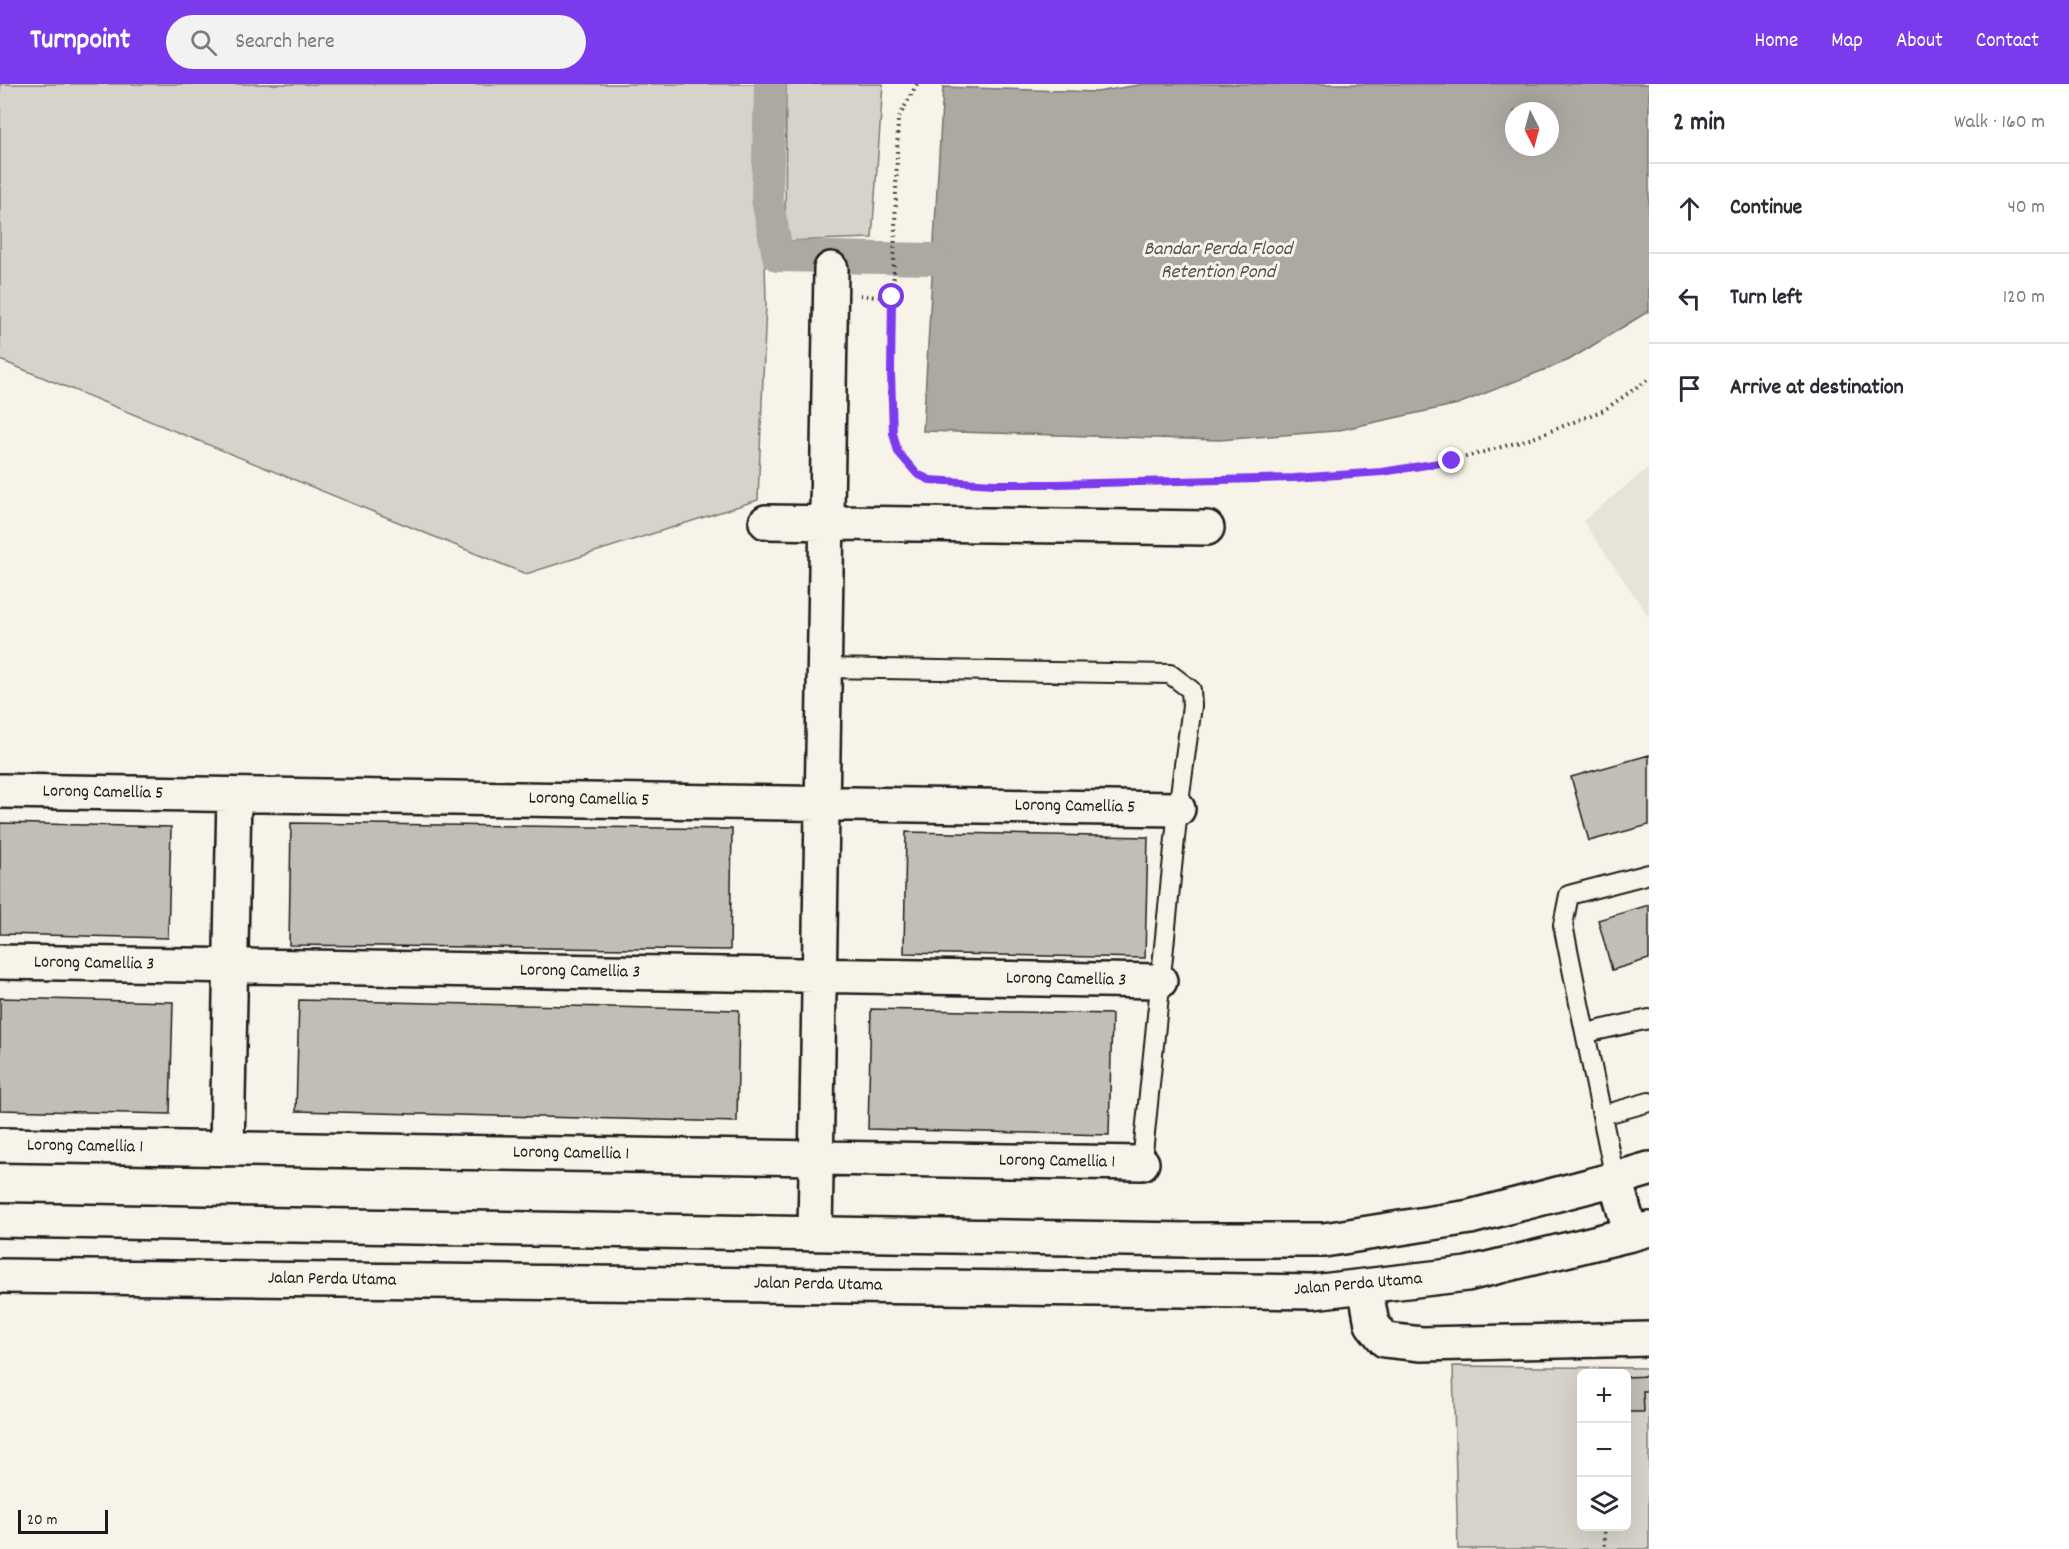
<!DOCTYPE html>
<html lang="en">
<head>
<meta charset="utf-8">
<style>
  :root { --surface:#fff; --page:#f2f2f3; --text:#2b2b33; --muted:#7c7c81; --line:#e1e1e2; --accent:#7c3aed }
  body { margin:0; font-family:Dekko,sans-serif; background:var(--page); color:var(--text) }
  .controls { position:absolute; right:18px; bottom:18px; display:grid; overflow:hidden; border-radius:9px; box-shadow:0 6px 24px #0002 }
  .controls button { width:54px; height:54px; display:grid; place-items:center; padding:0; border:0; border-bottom:2px solid var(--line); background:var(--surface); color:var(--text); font:30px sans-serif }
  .compass { position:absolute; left:1505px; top:18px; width:54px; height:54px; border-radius:50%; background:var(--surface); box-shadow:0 6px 24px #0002; rotate:174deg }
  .scale { position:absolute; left:18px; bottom:15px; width:90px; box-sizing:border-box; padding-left:6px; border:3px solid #1c1c1c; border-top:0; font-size:16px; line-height:21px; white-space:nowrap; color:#1c1c1c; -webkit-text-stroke:4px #f7f3e8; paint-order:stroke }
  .stop { position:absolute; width:18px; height:18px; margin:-14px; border:4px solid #7c3aed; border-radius:50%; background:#fff }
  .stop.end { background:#7c3aed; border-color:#fff; box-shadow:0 2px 6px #0008 }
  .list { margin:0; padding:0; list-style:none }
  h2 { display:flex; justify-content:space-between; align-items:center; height:78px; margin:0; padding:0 24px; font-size:26px }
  h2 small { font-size:20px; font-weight:400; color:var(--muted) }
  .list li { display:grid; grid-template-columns:39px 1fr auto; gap:18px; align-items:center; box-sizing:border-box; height:90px; padding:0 24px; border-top:2px solid var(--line) }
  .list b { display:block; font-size:22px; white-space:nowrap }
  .list em { font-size:20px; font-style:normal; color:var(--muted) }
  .icon { flex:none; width:33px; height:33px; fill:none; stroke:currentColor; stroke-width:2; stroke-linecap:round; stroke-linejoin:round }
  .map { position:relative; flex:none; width:1649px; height:1465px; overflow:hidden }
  header { display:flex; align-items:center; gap:36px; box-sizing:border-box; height:84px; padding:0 30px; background:var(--accent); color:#fff }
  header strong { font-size:28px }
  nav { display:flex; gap:33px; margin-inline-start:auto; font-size:21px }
  .search { width:420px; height:54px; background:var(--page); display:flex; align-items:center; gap:15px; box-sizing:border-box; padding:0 21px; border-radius:33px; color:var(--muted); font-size:22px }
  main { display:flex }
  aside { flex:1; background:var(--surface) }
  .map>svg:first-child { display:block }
  .built { fill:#e6e3d9 }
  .green { fill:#d7d3cb; stroke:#7a7874; stroke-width:1.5; fill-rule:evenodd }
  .water { fill:#aca9a2; stroke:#72716c; stroke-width:1.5; fill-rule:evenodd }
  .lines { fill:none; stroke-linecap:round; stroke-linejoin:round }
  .canal { stroke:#aca9a2; stroke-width:32 }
  .building { fill:#c0beb5; stroke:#1c1c1c; stroke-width:1.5 }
  .lane-casing { stroke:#1c1c1c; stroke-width:22 }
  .street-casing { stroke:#1c1c1c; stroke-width:38 }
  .secondary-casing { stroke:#1c1c1c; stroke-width:38 }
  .path { stroke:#1c1c1c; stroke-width:4; stroke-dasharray:1.5 4.5; stroke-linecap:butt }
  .lane { stroke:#f7f3e8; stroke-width:18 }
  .street { stroke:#f7f3e8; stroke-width:33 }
  .secondary { stroke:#f7f3e8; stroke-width:33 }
  .route { stroke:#7c3aed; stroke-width:8 }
  .labels { text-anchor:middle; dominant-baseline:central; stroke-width:6; stroke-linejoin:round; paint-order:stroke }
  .street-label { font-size:18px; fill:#1c1c1c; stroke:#f7f3e8 }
  .water-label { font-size:20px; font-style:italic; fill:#565452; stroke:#f7f3e8 }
</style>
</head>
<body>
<header>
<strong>Turnpoint</strong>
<div class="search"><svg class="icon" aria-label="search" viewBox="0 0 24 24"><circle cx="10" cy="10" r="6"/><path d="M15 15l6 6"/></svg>Search here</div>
<nav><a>Home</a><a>Map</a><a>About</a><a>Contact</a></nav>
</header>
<main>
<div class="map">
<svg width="1649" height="1465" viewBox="0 0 1649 1465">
  <rect width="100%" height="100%" fill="#f7f3e8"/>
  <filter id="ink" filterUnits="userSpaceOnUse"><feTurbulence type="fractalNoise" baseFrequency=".0167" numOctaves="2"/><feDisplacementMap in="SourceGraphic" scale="12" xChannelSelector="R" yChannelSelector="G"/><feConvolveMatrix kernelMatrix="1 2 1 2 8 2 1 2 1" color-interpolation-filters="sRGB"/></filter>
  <g filter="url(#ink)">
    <path class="built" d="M1649,383V533L1583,437Z"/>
    <path class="green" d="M0,0H761L766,220L758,416L526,490L0,276Z
      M786,0H883L872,154L785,157Z
      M1453,1282L1649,1284V1465H1458ZM1582,1290H1626V1442H1582Z"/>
    <path class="water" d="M1144,0H1649V227L1569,276L1458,320L1335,347L1219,356L923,347L943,3L1097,8ZM1514,27H1550V63H1514Z"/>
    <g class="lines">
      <path class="canal" d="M770,0L767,115L778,172L933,175"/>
    </g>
    <path class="building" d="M1649,671V741L1589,757L1571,693Z
      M0,739L171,743L168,854L0,850Z
      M291,739L732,745L730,866L289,861Z
      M906,748L1148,753L1145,874L904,869Z
      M1649,821V875L1612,886L1598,836Z
      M0,914L173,918L170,1030L0,1026Z
      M299,916L739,926L737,1038L296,1027Z
      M871,925L1112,930L1109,1051L868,1045Z
      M1649,1292V1307H1643L1644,1328H1626V1293Z"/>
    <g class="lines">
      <g class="lane-casing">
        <path id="lane" d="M825,584L1170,590L1191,606L1192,622L1178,725L1142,1079
          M1586,949L1649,935
          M1603,1031L1649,1018
          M1615,1095L1563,841L1569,811L1649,790"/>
      </g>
      <g class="street-casing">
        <path id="street" d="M766,438L1207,444
          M0,707L1178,725
          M0,878L1160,897
          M0,1061L1142,1079
          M227,1065L234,711
          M815,1149L831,185
          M1187,1156H1324L1470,1133L1615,1095
          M1365,1202L1372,1240L1385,1256L1422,1260L1649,1255
          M1187,1206L1313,1208L1467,1190L1631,1150"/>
      </g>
      <g class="secondary-casing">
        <path id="secondary" d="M1649,1085L1615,1095L1631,1150L1649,1145
          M0,1136L1187,1156
          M0,1192L1187,1206"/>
      </g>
      <path class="path" d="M917,0L898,35L891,289L893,349L898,368L917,390L930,396L994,400L1056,401L1294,395L1382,388L1452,377L1533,354L1604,326L1649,295
        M860,211L892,215
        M1604,1442L1605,1465"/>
      <use href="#lane" class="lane"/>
      <use href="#street" class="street"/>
      <use href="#secondary" class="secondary"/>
    </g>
  </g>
  <g class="lines" filter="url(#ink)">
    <path class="route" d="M892,213L891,289L893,349L898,368L917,390L930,396L994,400H1056L1294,394L1382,388L1452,377"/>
  </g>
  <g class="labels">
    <g class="street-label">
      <text transform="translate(103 709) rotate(1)">Lorong Camellia 5</text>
      <text transform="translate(589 716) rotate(1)">Lorong Camellia 5</text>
      <text transform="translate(1075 723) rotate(1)">Lorong Camellia 5</text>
      <text transform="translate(94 880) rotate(1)">Lorong Camellia 3</text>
      <text transform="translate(580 888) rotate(1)">Lorong Camellia 3</text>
      <text transform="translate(1066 896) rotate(1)">Lorong Camellia 3</text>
      <text transform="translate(85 1063) rotate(1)">Lorong Camellia 1</text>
      <text transform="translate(571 1070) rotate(1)">Lorong Camellia 1</text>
      <text transform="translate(1057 1078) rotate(1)">Lorong Camellia 1</text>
      <text transform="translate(332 1196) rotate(1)">Jalan Perda Utama</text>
      <text transform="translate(818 1201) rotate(1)">Jalan Perda Utama</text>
      <text transform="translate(1358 1201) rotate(-5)">Jalan Perda Utama</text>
    </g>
    <g class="water-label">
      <text x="1218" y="166">Bandar Perda Flood<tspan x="1218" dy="23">Retention Pond</tspan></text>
    </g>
  </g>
</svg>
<div class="controls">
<button>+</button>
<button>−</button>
<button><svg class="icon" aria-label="layers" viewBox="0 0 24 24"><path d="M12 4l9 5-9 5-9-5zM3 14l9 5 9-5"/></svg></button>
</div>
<svg class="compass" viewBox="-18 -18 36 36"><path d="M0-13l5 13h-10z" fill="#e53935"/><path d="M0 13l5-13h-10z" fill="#7c7c81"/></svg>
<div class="scale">20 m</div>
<div class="stop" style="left:892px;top:213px"></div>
<div class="stop end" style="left:1452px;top:377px"></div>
</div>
<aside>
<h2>2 min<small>Walk · 160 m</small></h2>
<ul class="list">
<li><svg class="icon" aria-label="ahead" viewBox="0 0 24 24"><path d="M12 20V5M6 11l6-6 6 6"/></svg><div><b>Continue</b></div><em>40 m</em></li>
<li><svg class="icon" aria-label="left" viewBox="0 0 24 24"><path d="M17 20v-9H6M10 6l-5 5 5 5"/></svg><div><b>Turn left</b></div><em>120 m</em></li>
<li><svg class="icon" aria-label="arrive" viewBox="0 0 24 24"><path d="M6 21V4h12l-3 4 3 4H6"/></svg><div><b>Arrive at destination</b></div></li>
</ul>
</aside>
</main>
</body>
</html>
